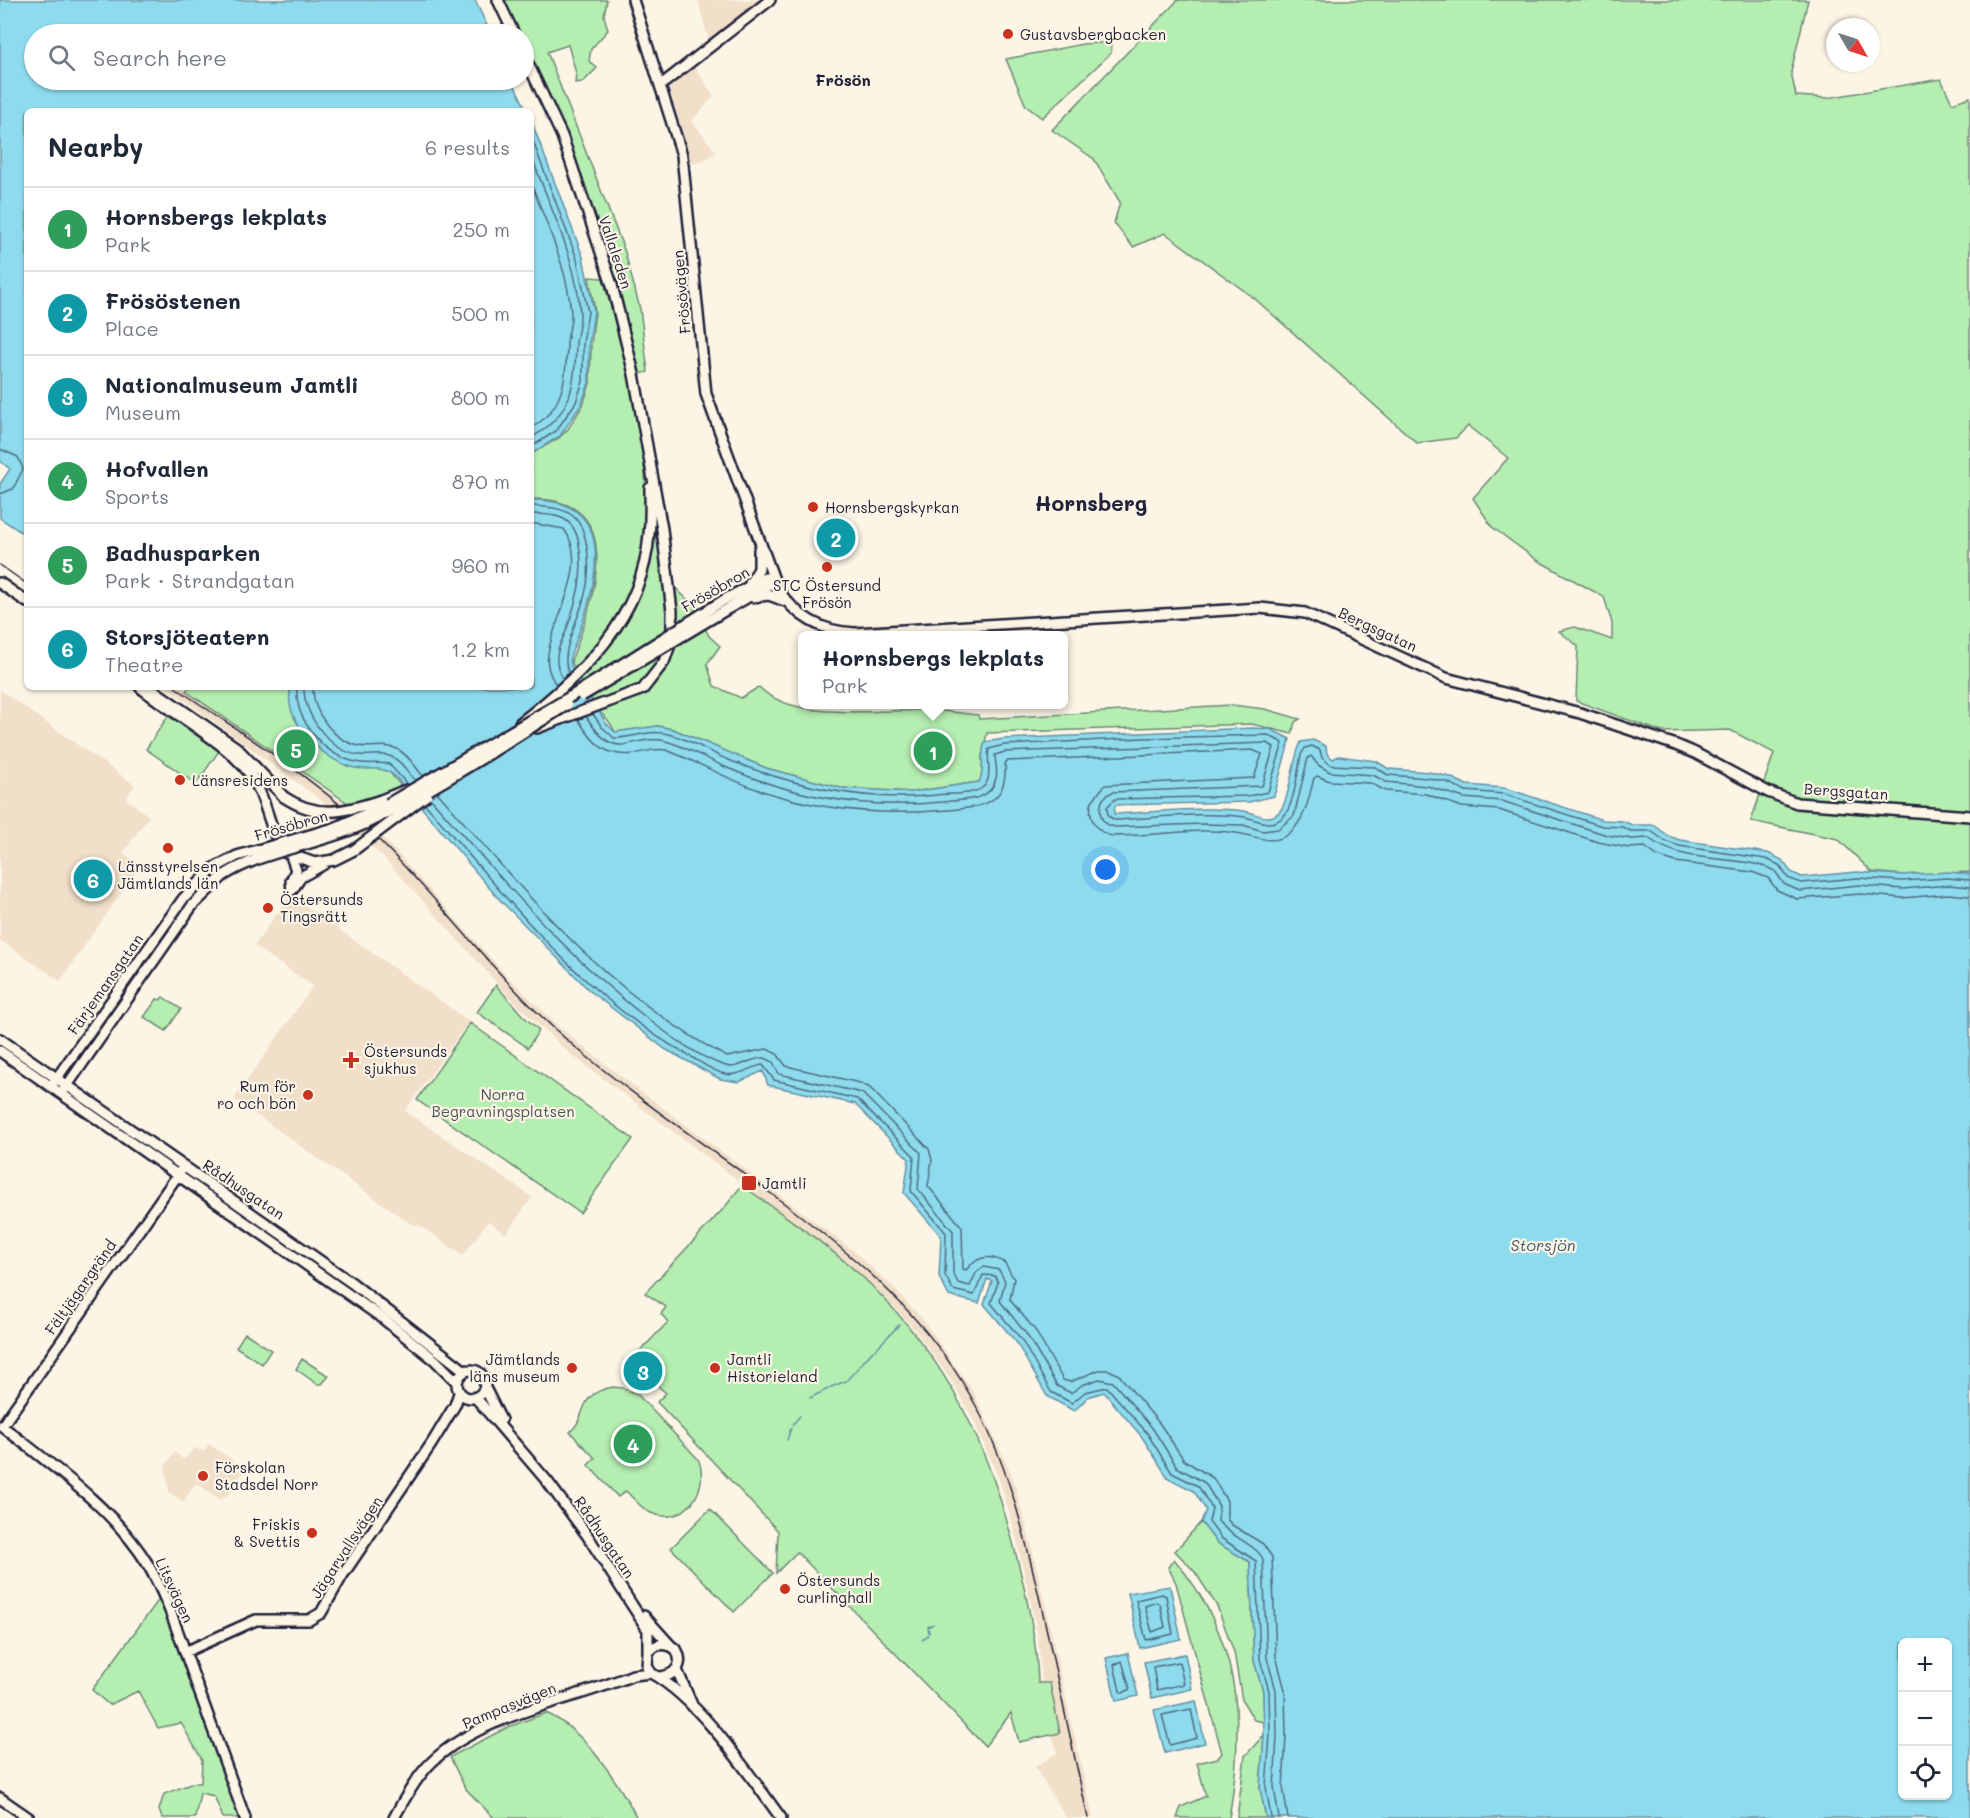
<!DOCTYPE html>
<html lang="en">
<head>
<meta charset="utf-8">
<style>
  :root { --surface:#fff; --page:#f6f6f7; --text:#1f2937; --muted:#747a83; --line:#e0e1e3; --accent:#0f766e }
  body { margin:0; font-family:Mali,sans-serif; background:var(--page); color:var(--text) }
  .controls { position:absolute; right:18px; bottom:18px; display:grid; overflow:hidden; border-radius:9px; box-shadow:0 2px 4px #0004 }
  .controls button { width:54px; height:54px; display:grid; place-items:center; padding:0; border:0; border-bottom:2px solid var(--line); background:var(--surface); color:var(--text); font:30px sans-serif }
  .compass { position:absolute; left:1826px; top:18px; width:54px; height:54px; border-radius:50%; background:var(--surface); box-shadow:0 2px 4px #0004; rotate:129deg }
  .you { position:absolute; left:1106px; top:870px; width:21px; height:21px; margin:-15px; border:4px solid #fff; border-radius:50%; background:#1a73e8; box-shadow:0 0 0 9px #1a73e833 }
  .badge { display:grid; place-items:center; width:39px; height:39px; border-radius:50%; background:var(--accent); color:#fff; font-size:20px; font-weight:700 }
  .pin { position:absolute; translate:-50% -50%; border:3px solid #fff; box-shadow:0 2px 6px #0006 }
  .popup { position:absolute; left:798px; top:631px; width:270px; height:78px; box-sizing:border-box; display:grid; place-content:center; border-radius:9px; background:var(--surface); filter:drop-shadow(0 2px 4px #0005); font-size:20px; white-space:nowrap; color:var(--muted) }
  .popup b { font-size:22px; color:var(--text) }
  .popup::after { content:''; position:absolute; left:50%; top:100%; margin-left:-12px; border:12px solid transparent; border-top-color:var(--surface) }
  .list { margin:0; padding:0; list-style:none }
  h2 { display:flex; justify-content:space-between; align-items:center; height:78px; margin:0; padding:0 24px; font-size:26px }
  h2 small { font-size:20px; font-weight:400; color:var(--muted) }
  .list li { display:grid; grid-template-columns:39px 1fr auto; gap:18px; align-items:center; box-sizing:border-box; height:84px; padding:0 24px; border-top:2px solid var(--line) }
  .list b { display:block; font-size:22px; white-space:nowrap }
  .list p { margin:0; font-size:20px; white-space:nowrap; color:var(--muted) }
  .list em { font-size:20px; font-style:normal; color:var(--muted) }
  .icon { flex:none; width:33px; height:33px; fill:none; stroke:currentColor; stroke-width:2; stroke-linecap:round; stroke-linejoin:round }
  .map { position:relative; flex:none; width:1970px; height:1818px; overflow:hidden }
  .search { position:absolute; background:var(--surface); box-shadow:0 2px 4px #0004; left:24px; top:24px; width:510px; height:66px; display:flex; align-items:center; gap:15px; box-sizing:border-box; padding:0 21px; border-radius:33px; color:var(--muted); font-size:22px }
  .panel { position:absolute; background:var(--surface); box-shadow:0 2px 4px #0004; left:24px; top:108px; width:510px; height:582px; border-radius:9px }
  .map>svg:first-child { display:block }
  .built { fill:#f1dfc9 }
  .green { fill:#b5eeb1; stroke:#6c8876; stroke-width:1.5 }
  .water { fill:#8edbed; stroke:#6391a6; stroke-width:1.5; fill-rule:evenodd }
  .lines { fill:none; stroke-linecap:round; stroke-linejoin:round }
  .shore { stroke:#4d6c82; stroke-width:1.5 }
  .stream { stroke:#6391a6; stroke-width:1.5 }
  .secondary-casing { stroke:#22223b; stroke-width:14 }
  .secondary { stroke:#fcf5e5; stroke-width:9 }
  .rail { stroke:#22223b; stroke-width:1.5 }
  .secondary-bridge-casing { stroke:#22223b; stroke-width:14; stroke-linecap:butt }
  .secondary-bridge { stroke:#fcf5e5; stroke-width:9 }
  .poi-dot { fill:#c8321e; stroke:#fcf5e5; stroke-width:2 }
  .labels { text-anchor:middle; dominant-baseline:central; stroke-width:4.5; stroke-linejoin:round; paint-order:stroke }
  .poi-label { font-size:15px; fill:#22223b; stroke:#fcf5e5; text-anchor:start }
  .street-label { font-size:15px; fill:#22223b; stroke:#fcf5e5 }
  .park-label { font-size:15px; fill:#475558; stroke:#fcf5e5 }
  .neighbourhood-label { font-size:16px; font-weight:bold; fill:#22223b; stroke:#fcf5e5 }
  .water-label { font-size:16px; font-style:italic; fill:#425a70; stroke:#fcf5e5 }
  .district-label { font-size:21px; font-weight:bold; fill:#22223b; stroke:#fcf5e5 }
</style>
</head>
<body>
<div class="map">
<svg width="1970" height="1818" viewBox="0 0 1970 1818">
  <rect width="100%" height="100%" fill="#fcf5e5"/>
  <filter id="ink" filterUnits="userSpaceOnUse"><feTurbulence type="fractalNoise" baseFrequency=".0167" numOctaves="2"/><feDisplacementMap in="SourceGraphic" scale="12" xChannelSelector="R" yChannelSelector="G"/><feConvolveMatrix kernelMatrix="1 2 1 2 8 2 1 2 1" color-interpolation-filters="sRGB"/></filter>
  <g filter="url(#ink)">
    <path class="built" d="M698,0H770L710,46Z
      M694,66L714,96L692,121L716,152L702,162L690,163L669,86Z
      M167,687H182L353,810L386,841L505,974L559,1027L619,1075L854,1251L892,1286L924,1321L974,1393L1013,1478L1032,1548L1093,1818H1066L1035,1767L1057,1753L1042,1686L1038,1635L1014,1528L1000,1482L974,1421L951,1380L914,1329L883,1295L845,1261L569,1053L515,1003L384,858L321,800Z
      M0,690L135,785L126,799L149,816L123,853L140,866L60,981L0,940Z
      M290,895L469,1021L405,1111L532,1197L506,1234L488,1221L463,1256L421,1226L411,1224L234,1099L313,986L254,946Z
      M209,1444L245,1469L227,1496L220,1499L196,1483L183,1502L169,1492L165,1466L175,1452L184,1460L194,1448L204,1451Z"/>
    <path class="green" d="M504,0H607L604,16L608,30L591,49L589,61L597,68L583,82L575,83L576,73L568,45L547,52L625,252L640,309L648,372L639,374L616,284L566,137L524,42V34H520Z
      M1178,0H1808L1791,72L1796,96L1827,98L1941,79L1952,103L1970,97V872L1902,875L1872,872L1838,839L1751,821L1774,753L1730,730L1662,732L1576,701L1578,646L1559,631L1575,627L1612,640V623L1604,597L1537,560L1492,527L1473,498L1508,458L1468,426L1456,438L1417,443L1254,298L1165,233L1133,247L1114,223L1120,202L1094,159L1052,130Z
      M1111,42V53L1042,118L1026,106L1006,59L1083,44Z
      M589,277L603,278C627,366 664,491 637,580C625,615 600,643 576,671L571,661C593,604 631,497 531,499V454L559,438L568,429L583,405L590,383L591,344L595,312Z
      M655,515L661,547L660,573L693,605L709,636L720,646L707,664L714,686L741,698L759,687C793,722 878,710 923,710C942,710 960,713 978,715L979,719L1232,705L1265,709L1300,719L1295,722L1292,734L1252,724L987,733L982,756L983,775L979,782L912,792L841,788L766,768L673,729L658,726L615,732C607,712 584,701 566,690C596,662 631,626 643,585C649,563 651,538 655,515Z
      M189,687H291L290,692L311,742L347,766L387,769L402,787L397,789L410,805L384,825L358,802L349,804L186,691Z
      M168,716L219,751L196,784L146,749Z
      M496,985L523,1016L539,1030L528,1048L477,1012Z
      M163,997L181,1009L166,1031L144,1017L157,999L160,1000Z
      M470,1023L633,1139L580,1213L417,1100Z
      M742,1185C784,1216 830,1246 868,1282C952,1365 990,1449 1018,1562C1028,1603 1037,1641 1038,1683H1050L1060,1733L1019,1742L1011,1713L985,1746L797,1552L776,1573L778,1531L657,1402L666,1393L651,1380L656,1373L637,1354L668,1322L661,1314L666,1307L645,1293L725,1207Z
      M245,1333L271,1350L262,1364L236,1347Z
      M302,1359L329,1376L322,1384H317L296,1369Z
      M613,1387L623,1388L638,1395L698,1459C711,1488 685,1528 651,1513C641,1508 634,1499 626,1491L618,1497L588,1465L595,1458L570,1432C589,1416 575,1394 613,1387Z
      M710,1509L773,1573L734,1612L671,1548Z
      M1201,1522L1217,1543L1250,1562L1254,1661L1263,1691L1264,1722L1254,1720L1242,1700L1234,1652L1217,1606L1195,1572L1175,1551Z
      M1174,1559C1240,1637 1246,1720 1229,1818H1177L1181,1807L1206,1796L1197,1763L1218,1758L1222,1753L1176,1583L1168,1567Z
      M160,1598L241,1818H223L214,1796L200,1793L195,1818H162L159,1810L164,1794L193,1783H201L202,1760L181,1723L158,1728L138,1691L109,1705L92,1690Z
      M546,1713C584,1729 618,1782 637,1818H494L465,1788L450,1757L508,1727Z
      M1264,1735L1260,1788L1266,1818H1237L1245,1756Z"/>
    <path class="water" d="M0,0H475L491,34H34V80H512L527,111H27V536L0,518V484L10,469L0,461Z
      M531,120L583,257L594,311L589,344V383L581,405L560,436L531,454Z
      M531,500C629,499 592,601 570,657L571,666L606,723L615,732L658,726L673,729L766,768L841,788L912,792L979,782C986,770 979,756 985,742L1004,739L1253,728L1270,729L1290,739L1274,796L1249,802L1115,805L1114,814C1156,812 1202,806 1244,811C1257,813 1268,823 1279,812C1290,801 1292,759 1301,742L1313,740L1326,746L1327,754L1333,759L1339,756L1376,761L1389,769L1429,772L1450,777L1467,785L1505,788L1603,820L1623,821L1632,825H1654L1668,836L1680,840L1768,853L1782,860L1791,872L1802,877L1857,872L1902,875L1947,872L1970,874V1818H1266L1260,1788L1264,1735L1263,1691L1254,1661L1250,1562L1217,1543L1201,1522L1206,1510L1194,1491L1168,1478L1142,1437L1104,1392L1088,1397L1074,1411L1047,1396L1016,1342L984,1304L992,1281L987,1279L979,1303L949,1296L939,1277L941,1236L904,1193L909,1159L855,1104L768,1085L763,1071L739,1082L720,1079L665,1049L591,992L497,897L395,776C381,764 367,772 351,767C321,758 282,720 291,687H531ZM1902,1642H1948V1796H1902Z
      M1170,1586L1181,1639L1140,1648L1128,1593Z
      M1128,1653L1138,1696L1116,1701L1106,1658Z
      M1185,1654L1192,1689L1152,1698L1144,1662Z
      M1196,1701L1205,1743L1165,1753L1154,1710Z"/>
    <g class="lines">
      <path class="shore" d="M531,136L577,259L588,312L583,343V381L576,402L556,431L531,447
        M531,155C548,203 578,262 580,313C581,324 576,335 576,345C575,388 571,415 531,438
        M531,182C546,224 568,268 571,313C572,324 567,334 567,345C566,379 564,409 531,428
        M0,449L18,457L23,469L13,489L0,494
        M531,506C561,507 580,510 586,542C590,561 589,580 584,598C579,618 558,656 569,673
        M531,514C557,514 574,516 579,544C585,574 576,603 566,631C563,639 557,648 557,657C556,665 559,672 563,679
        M531,523L564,529C591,566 553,617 548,654C546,666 550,675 556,685
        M297,687C294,719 324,756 356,762C367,765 378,762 389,764L408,785
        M304,687C303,715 331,752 359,755C370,757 382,752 392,757C403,762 408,773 415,781
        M313,687C312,712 334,741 359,746C372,749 385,743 397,749C409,755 415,767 423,776
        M593,714L602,727L614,738C633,738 650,729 668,734C691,739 710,753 731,761C797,787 866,803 937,795C950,793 970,796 982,788C994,779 986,761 989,749L1004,745L1143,738L1268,735L1283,743L1268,792L1248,796L1115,799L1107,807L1108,816L1115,820C1155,818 1206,811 1245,817C1259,820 1270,829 1283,817C1294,807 1298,769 1301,755L1305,748L1312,746L1320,750L1322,758L1331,765L1375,767L1388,775L1428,778L1447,782L1466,791L1504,794L1602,826L1622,827L1631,831H1651L1665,841L1679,846L1766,859L1779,865L1788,878L1801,883L1858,878L1902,881L1947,878L1970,880
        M586,716C620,771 631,728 672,743C690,749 707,759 725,767C794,797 868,810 943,802C962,799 991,803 996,778C998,771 995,763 995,755L1005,752L1267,743L1274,747L1262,786L1113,792C1101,796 1098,807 1102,819L1108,825L1115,827L1204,824L1243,825L1263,831L1278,829L1294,816L1308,758L1311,756L1318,765L1330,772L1373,775L1386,782L1427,786L1464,798L1502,801L1607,835L1632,839L1648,838C1685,864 1722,855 1763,866L1775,871L1784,884L1800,891L1859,885L1902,889L1948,885L1970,887
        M578,719C592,742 605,758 634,754C646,752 653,748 666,750C698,762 727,779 759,790C821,811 883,816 948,810C981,807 1008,805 1005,764L1007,761L1252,750L1262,754L1254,778L1105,785L1092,801C1087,817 1095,832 1112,836C1153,837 1203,826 1242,834C1258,837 1272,845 1287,835C1305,822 1309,798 1314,778L1317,776L1330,781L1370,783L1386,791L1426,794L1462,807L1499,810L1598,842L1629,848L1645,847L1657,856L1676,862L1752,872L1768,878L1777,890L1797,899L1860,894L1902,898L1948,894L1970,896
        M437,792C528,895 603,991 727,1057L767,1049L777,1054L786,1066L860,1083L870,1088L929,1149L932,1160L928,1186L962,1227L963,1269L966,1270C977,1256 990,1254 1005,1263L1014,1279L1010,1300L1035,1330L1063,1380L1070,1382L1099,1370H1109L1119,1375L1160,1424L1184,1460L1213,1478L1227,1501V1519L1232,1525L1263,1544L1272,1557L1276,1656L1285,1690L1286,1736L1283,1787L1288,1818
        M431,799C500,877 565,955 648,1019C669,1035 701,1059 726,1066C739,1070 751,1057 765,1058L773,1062L779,1074L862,1093L921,1153L918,1189L953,1231V1273L958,1283L970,1286L976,1273L984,1267L999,1270L1005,1281L1000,1301L1027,1335L1057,1386L1071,1393L1082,1385L1099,1379L1113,1382L1153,1429L1177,1467L1205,1483L1219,1506L1218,1521C1230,1537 1257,1545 1263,1559L1267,1658L1276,1690L1277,1736L1274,1787L1279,1818
        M425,804C504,893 581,997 688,1055C699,1061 712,1071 725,1074C739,1077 749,1067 763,1065L774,1080L857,1099L914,1156L911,1191L946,1233L945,1275L953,1290L974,1295L983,1275L995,1276L998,1282L991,1303L1021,1339L1051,1392L1072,1403L1085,1392L1107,1387L1147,1433L1172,1473L1198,1486L1212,1508L1209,1522L1221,1538L1256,1561L1260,1659L1269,1691L1270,1736L1266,1787L1271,1818
        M1162,1594L1166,1596L1173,1634L1146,1640L1136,1600Z
        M1157,1602L1160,1604L1165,1627L1152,1632L1145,1606Z
        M1122,1661L1130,1689L1123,1693L1120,1691L1114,1665Z
        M1179,1662L1184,1684L1157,1690L1153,1667Z
        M1191,1709L1197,1738L1170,1745L1162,1715Z"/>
      <path class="stream" d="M875,1350L899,1325
        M831,1387L846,1381L873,1351
        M810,1398L830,1388
        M793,1424L800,1416
        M787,1440L791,1428
        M929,1633L928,1627L933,1624
        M922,1640L928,1635"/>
      <g class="secondary-casing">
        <path id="secondary" d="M498,0L514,34
          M633,0L682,155L706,394L777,588C795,616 822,632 855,633L1260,608L1305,613L1446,678L1580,713L1676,745L1695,753L1768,792L1797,803L1970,816
          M524,55L562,136L612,285L634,374L662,529L672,611V639L664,662L643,689L537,728
          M661,85L770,0
          M0,583L27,602
          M750,583L759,569V549
          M753,597L769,595L785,601
          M724,600L765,578H773
          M729,608L769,585L773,578
          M140,687C173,714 229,743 252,777C268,801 268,831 286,853L315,863L334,860
          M149,687L237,748L284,797
          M520,723C582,675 643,618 649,534C651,519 650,503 650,488
          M381,800L406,790
          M291,856L296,870L291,881L292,890
          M292,890L301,877L324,864
          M0,1039L352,1283L465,1371
          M0,1051L381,1317L435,1360L457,1382
          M54,1082L183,899L214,868
          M64,1090L192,906L223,876
          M184,1166L2,1426C51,1465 114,1509 147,1563C168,1598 180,1639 194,1677C211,1724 228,1771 245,1818
          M457 1384a14 14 0 1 1 28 0a14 14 0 1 1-28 0Z
          M485,1388L501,1420
          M476,1398L547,1481L587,1535L648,1630V1652
          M644,1616L671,1646
          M185,1652L256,1620H309L321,1613L342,1576L432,1443L455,1405L459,1393
          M677,1670L693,1707
          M659,1677C675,1676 685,1665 676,1649C666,1642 656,1643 648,1652L647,1666L651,1673C701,1701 747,1772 781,1818
          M0,1798L29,1818
          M394,1818C403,1801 414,1782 426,1768C473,1715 570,1702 633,1675L651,1673"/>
      </g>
      <use href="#secondary" class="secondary"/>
      <path class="rail" d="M0,565L27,584
        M175,687C245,736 320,781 381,842C447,908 502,985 574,1046C636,1098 704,1144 769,1192C847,1250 921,1309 970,1395C1010,1465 1026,1541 1044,1618C1059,1684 1073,1751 1088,1818"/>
      <g class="secondary-bridge-casing">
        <path id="secondary-bridge" d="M582,696L729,608
          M284,797C317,819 345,812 381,800
          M334,860L354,850L427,795
          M214,868L237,856L334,828L384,806L570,697L724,600
          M223,876C263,850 320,845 365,824C435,790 501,746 567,705"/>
      </g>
      <use href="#secondary-bridge" class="secondary-bridge"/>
    </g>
  </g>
  <g class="poi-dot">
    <circle cx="1008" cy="34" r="6"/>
    <circle cx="813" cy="507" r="6"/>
    <circle cx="827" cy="567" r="6"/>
    <circle cx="180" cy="780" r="6"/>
    <circle cx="168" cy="848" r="6"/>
    <circle cx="268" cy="908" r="6"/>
    <path d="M348 1051h6v6h6v6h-6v6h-6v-6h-6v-6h6z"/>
    <circle cx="308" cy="1095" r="6"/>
    <rect x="741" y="1175" width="16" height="16" rx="3"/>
    <circle cx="572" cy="1368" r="6"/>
    <circle cx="715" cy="1368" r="6"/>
    <circle cx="203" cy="1476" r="6"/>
    <circle cx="312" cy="1533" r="6"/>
    <circle cx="785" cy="1589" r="6"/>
  </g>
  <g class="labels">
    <g class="poi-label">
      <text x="1020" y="34">Gustavsbergbacken</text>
      <text x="825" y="507">Hornsbergskyrkan</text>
      <text x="827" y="585" text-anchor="middle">STC Östersund<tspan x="827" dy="17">Frösön</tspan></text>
      <text x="192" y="780">Länsresidens</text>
      <text x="168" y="866" text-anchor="middle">Länsstyrelsen<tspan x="168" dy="17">Jämtlands län</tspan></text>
      <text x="280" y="899">Östersunds<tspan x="280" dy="17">Tingsrätt</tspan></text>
      <text x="364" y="1051">Östersunds<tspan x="364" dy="17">sjukhus</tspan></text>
      <text x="296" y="1086" text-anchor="end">Rum för<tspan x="296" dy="17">ro och bön</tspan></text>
      <text x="762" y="1183">Jamtli</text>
      <text x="560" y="1359" text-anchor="end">Jämtlands<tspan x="560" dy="17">läns museum</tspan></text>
      <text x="727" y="1359">Jamtli<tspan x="727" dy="17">Historieland</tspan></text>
      <text x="215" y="1467">Förskolan<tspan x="215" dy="17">Stadsdel Norr</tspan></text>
      <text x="300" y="1524" text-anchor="end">Friskis<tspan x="300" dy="17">&amp; Svettis</tspan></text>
      <text x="797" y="1580">Östersunds<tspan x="797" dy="17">curlinghall</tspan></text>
    </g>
    <g class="street-label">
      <text transform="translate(616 252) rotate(72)">Vallaleden</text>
      <text transform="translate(681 292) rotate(-95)">Frösövägen</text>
      <text transform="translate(715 589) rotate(-30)">Frösöbron</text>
      <text transform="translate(1378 629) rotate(25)">Bergsgatan</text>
      <text transform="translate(1846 791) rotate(4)">Bergsgatan</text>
      <text transform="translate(291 825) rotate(-16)">Frösöbron</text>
      <text transform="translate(105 984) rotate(-55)">Färjemansgatan</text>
      <text transform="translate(244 1189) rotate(34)">Rådhusgatan</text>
      <text transform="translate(80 1287) rotate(-55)">Fältjägargränd</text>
      <text transform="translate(605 1537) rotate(56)">Rådhusgatan</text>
      <text transform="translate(346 1547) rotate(-57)">Jägarvallsvägen</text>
      <text transform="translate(175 1590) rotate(65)">Litsvägen</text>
      <text transform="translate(509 1705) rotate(-22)">Pampasvägen</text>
    </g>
    <g class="park-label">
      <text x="503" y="1094">Norra<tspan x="503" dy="17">Begravningsplatsen</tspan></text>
    </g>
    <g class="neighbourhood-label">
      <text x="843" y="79">Frösön</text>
    </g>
    <g class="water-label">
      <text x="1543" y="1244">Storsjön</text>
    </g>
    <g class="district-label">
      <text x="1091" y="502">Hornsberg</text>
    </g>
  </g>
</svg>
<div class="controls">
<button>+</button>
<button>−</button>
<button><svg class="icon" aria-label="locate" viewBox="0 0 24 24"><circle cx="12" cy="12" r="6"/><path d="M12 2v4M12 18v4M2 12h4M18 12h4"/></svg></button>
</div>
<svg class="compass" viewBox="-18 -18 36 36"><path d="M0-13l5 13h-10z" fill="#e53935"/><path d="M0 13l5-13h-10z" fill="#747a83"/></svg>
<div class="you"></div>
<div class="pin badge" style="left:933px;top:751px;background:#2e9e5b">1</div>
<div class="popup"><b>Hornsbergs lekplats</b>Park</div>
<div class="pin badge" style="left:836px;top:538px;background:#0f9aa8">2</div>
<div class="pin badge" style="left:643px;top:1371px;background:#0f9aa8">3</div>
<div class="pin badge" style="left:633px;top:1444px;background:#2e9e5b">4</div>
<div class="pin badge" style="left:296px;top:749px;background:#2e9e5b">5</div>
<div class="pin badge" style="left:93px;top:879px;background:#0f9aa8">6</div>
<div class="search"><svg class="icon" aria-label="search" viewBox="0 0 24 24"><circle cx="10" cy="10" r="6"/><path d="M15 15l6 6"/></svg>Search here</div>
<section class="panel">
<h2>Nearby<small>6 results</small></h2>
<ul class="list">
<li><span class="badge" style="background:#2e9e5b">1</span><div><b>Hornsbergs lekplats</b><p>Park</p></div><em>250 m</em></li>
<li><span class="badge" style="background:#0f9aa8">2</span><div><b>Frösöstenen</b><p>Place</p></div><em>500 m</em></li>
<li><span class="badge" style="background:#0f9aa8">3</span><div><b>Nationalmuseum Jamtli</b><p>Museum</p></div><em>800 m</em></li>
<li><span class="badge" style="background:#2e9e5b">4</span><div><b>Hofvallen</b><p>Sports</p></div><em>870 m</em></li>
<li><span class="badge" style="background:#2e9e5b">5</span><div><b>Badhusparken</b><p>Park · Strandgatan</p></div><em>960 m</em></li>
<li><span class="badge" style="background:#0f9aa8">6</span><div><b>Storsjöteatern</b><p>Theatre</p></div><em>1.2 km</em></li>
</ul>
</section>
</div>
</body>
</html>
